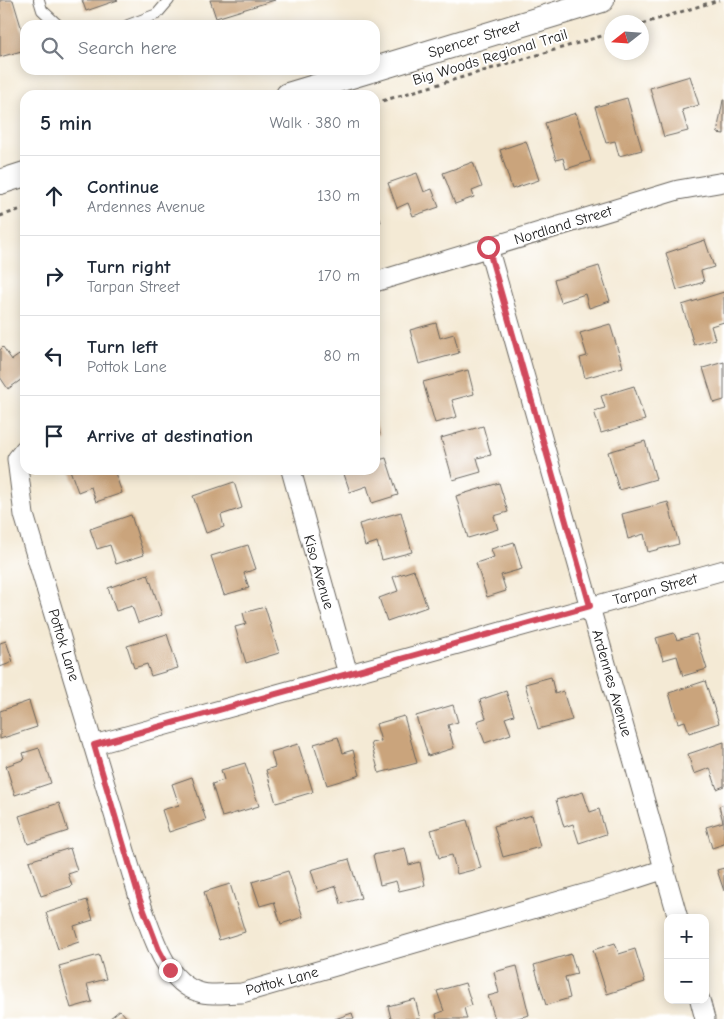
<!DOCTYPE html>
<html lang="en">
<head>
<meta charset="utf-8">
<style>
  :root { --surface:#fff; --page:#f6f6f7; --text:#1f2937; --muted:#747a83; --line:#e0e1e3 }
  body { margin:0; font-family:"Comic Neue",sans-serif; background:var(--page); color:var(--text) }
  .controls { position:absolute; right:15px; bottom:15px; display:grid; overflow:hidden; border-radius:10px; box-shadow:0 2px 12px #0003 }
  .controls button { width:45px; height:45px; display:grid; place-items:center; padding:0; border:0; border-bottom:1px solid var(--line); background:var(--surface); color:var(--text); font:25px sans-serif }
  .compass { position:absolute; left:604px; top:15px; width:45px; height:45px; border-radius:50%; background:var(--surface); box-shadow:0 2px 12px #0003; rotate:253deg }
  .stop { position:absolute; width:15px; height:15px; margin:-11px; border:4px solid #d1495b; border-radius:50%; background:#fff }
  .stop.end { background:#d1495b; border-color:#fff; box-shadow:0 1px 5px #0008 }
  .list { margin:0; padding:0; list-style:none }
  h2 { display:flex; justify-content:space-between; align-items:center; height:65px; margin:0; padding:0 20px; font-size:21px }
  h2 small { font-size:16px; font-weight:400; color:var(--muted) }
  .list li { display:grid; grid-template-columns:32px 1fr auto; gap:15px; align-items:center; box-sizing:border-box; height:80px; padding:0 20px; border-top:1px solid var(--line) }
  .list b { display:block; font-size:19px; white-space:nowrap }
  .list p { margin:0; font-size:16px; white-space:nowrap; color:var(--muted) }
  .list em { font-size:16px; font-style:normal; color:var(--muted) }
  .icon { flex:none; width:28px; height:28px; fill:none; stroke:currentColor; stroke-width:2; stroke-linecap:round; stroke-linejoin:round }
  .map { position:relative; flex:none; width:724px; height:1019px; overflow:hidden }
  .search { position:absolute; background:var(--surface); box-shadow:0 2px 12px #0003; left:20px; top:20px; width:360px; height:55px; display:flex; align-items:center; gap:12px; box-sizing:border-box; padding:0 18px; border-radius:15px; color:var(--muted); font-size:19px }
  .panel { position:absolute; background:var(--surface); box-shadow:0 2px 12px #0003; left:20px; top:90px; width:360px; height:385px; border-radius:15px }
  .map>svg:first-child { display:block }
  .building { fill:#caa47c }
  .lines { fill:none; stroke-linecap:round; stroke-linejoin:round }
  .service-casing { stroke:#68645d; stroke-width:12 }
  .minor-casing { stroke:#68645d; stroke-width:21 }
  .tertiary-casing { stroke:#68645d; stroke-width:26 }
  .path { stroke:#68645d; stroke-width:3; stroke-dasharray:4 4; stroke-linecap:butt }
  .service { stroke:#fff; stroke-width:10 }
  .minor { stroke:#fff; stroke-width:19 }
  .tertiary { stroke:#fff; stroke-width:24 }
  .route { stroke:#d1495b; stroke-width:6 }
  .labels { text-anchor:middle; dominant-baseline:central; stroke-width:4; stroke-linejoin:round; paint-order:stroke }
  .street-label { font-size:15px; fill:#1c1c1c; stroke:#fff }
</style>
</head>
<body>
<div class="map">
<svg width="724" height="1019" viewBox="0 0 724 1019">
  <rect width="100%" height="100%" fill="#fff"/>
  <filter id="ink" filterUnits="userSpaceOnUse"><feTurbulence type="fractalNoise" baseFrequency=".02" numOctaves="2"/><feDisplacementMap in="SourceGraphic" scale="10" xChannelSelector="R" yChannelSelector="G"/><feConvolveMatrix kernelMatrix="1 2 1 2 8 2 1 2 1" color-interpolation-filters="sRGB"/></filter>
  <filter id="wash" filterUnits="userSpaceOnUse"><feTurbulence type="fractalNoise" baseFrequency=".0096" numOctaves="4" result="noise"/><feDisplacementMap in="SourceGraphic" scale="20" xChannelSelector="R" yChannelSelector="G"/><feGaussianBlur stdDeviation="1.12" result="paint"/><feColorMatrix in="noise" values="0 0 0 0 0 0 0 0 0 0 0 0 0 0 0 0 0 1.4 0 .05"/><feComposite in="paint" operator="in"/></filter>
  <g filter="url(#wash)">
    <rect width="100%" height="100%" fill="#f4ead5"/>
    <g id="blocks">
      <path class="building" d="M0,0H13L25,40V50L0,57Z
        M82,0H118L86,11Z
        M210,0H275L216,18Z
        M690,76L699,105L682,110L688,131L664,137L650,88Z
        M627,98L642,150L619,156L615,141L606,143L595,107Z
        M723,100H724V134L717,133Z
        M576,113L591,161L566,169L563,158L556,160L545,123Z
        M526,141L539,180L512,189L500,150Z
        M473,162L482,187L472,191L474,197L455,204L443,173Z
        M417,173L424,192L432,189L439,207L413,216L408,203L397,208L388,183Z
        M375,204L381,222L375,224Z
        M705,240L714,267L701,271L704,282L677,290L666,253Z
        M599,266L610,301L589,308L585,294L561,302L554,280Z
        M724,292V322L711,326L715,339L694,345L682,305Z
        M436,323L440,338L454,334L459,353L419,364L410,330Z
        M610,324L623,367L585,378L580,358L587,356L580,333Z
        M3,347L12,360L19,355L25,362V377L8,389L0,377V350Z
        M724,362V400L714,403L703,368Z
        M468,370L474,394L452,400L457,417L435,423L423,382Z
        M634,386L645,420L601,433L594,411L605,408L601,396Z
        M375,422L380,434L375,436Z
        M483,426L491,455L477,458L481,472L453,480L441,438Z
        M645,441L656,479L619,490L608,452Z
        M386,458L398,495L372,503L367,486L350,492L343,471L375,470V461Z
        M70,470H114L122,493L96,502L91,487L78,492Z
        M234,482L242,508L221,515L224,527L206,533L193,496Z
        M499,483L508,512L494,516L498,529L468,538L456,496Z
        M668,502L679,544L648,552L644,534L628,539L622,514Z
        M401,512L412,552L382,560L377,542L365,546L359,524Z
        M131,515L144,555L116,564L110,545L97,549L90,529Z
        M514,542L522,569L501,575L506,591L487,597L476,563L494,557L491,549Z
        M248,545L256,569L244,573L249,588L224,595L211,556Z
        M414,570L427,607L387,621L379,598L398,591L393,577Z
        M148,574L162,615L138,623L132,606L116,611L108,588Z
        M265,607L279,653L246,663L235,627L246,624L243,613Z
        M674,633L677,640L696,634L707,669L683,676L677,656L663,660L656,638Z
        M167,634L178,668L151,676L147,664L134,668L127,646Z
        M6,641L13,662L0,667V643Z
        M551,677L555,694L563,691L572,720L538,729L525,684Z
        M705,681L719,723L689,733L685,721L678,723L669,693Z
        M506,691L514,715L505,718L511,734L485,743L477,721L486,718L480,700Z
        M29,701L37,727L0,739V711Z
        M453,705L458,722L448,725L454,748L428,756L416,716Z
        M404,716L417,763L379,773L371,743L381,741L376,724Z
        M338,737L343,753L353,750L360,775L327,785L314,744Z
        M724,742V786L717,789L710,768L694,774L688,754Z
        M298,744L313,792L276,803L266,770L275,767L271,752Z
        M39,748L51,783L15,795L6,766L25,759L23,753Z
        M245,763L259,806L222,817L212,784L224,780L221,770Z
        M192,777L206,820L169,832L162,810L179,805L172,784Z
        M583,792L590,812L599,809L606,834L579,843L573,824L564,827L556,800Z
        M59,803L68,831L28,844L19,816Z
        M724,804V844L712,848L706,827L723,822L719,806Z
        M532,815L540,847L503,857L494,826Z
        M467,820L481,868L457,874L452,855L439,858L431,830Z
        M70,848L77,871L68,874L72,886L41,896L29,861Z
        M405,848L409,865L420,862L425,885L399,891L396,881L380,885L373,855Z
        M349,859L361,898L341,904L336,886L318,892L311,870Z
        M724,868V891L717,870Z
        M288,871L303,917L281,924L274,902L260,906L252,882Z
        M230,884L245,932L219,940L204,892Z
        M87,900L93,920L74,926L79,942L58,949L46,913Z
        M615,943L619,954L635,949L645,982L607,994L593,950Z
        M571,954L577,974L565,977L570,998L546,1005L534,965Z
        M99,955L106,979L87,984L92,1002L71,1008L59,966Z
        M517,966L529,1015L514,1019H495L488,996L499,993L494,972Z
        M465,983L472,1005L464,1008L467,1019H437L436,1014L444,1011L437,991Z
        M415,999L420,1019H391L388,1006Z
        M120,1010L128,1019H109Z
        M352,1013L354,1019H335Z"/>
    </g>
  </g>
  <g filter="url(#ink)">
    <use href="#blocks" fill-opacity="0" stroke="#68645d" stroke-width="1"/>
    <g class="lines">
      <g class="service-casing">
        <path id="service" d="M39,0L42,10L58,25
          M128,25L157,14L169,0"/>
      </g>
      <g class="minor-casing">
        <path id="minor" d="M488,247L678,918
          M375,282L678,190L724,182
          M25,449L17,459L24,515L140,901C151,930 164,982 199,992C209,996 230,993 242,993L622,883L665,869
          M291,470L348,674
          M94,745L724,570
          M700,1000L705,1019"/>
      </g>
      <g class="tertiary-casing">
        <path id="tertiary" d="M375,69L602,0
          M288,95L371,70
          M0,182L25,174"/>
      </g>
      <path class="path" d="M642,24L719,0
        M375,103L612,33
        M0,216L25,208"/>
      <use href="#service" class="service"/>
      <use href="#minor" class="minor"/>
      <use href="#tertiary" class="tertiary"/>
    </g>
  </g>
  <g class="lines" filter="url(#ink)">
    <path class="route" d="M170,970L159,950L140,900L94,745L590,606L488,247"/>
  </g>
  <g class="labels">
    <g class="street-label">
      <text transform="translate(474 39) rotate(-17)">Spencer Street</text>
      <text transform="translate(490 57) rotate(-17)">Big Woods Regional Trail</text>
      <text transform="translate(563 225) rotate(-17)">Nordland Street</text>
      <text transform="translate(319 572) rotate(74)">Kiso Avenue</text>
      <text transform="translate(655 589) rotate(-15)">Tarpan Street</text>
      <text transform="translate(64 645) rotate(73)">Pottok Lane</text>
      <text transform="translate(612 683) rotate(74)">Ardennes Avenue</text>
      <text transform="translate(282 981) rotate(-15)">Pottok Lane</text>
    </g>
  </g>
</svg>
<div class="controls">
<button>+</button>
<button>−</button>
</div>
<svg class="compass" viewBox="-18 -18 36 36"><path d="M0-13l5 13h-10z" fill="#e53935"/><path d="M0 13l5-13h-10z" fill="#747a83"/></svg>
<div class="stop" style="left:488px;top:247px"></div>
<div class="stop end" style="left:170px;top:970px"></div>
<div class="search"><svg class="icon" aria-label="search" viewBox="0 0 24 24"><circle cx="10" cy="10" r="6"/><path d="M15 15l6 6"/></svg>Search here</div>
<section class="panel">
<h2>5 min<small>Walk · 380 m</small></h2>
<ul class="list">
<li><svg class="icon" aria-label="ahead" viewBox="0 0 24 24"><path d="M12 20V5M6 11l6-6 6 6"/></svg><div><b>Continue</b><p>Ardennes Avenue</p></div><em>130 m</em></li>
<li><svg class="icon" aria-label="right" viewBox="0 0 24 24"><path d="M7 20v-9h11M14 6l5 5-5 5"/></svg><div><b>Turn right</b><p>Tarpan Street</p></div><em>170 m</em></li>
<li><svg class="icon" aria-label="left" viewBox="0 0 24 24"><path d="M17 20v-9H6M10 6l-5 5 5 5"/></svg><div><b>Turn left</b><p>Pottok Lane</p></div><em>80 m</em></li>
<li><svg class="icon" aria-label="arrive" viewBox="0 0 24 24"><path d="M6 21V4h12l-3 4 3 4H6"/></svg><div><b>Arrive at destination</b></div></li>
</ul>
</section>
</div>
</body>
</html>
